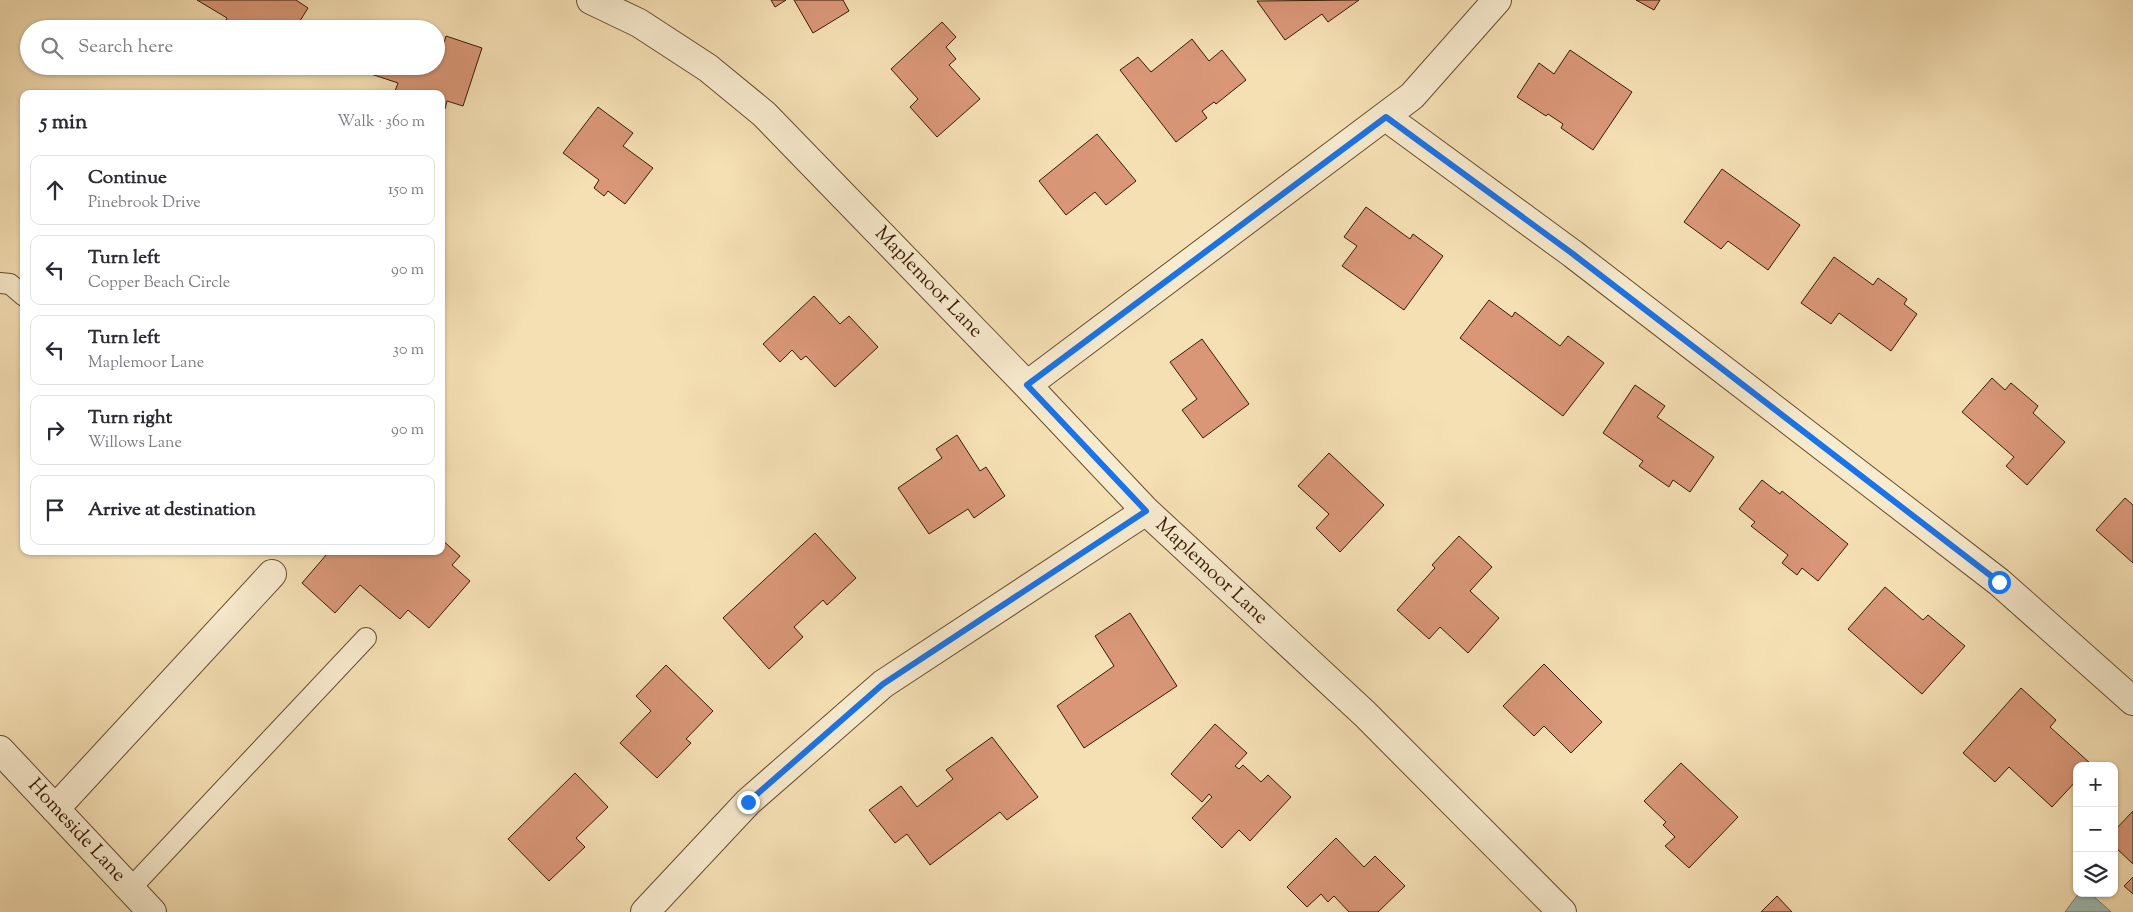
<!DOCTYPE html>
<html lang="en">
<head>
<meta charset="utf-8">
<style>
  :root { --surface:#fff; --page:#f7f7f7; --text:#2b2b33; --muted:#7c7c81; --line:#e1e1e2 }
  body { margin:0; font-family:"Sorts Mill Goudy",serif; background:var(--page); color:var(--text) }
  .controls { position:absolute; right:15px; bottom:15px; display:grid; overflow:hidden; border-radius:10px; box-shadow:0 1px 4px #0004 }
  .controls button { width:45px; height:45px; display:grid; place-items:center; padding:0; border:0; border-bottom:1px solid var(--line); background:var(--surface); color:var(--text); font:25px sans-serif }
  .stop { position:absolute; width:15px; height:15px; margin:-11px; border:4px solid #1a73e8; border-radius:50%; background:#fff }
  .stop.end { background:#1a73e8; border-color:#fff; box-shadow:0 1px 5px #0008 }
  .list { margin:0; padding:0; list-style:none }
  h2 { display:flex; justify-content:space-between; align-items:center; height:65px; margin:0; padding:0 20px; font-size:21px }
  h2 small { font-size:16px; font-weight:400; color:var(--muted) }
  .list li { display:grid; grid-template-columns:32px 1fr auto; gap:15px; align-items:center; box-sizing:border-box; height:70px; margin:0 10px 10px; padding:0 10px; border:1px solid var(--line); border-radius:10px }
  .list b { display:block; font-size:19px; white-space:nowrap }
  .list p { margin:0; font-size:16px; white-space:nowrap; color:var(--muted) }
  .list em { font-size:16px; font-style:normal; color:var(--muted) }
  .icon { flex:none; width:28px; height:28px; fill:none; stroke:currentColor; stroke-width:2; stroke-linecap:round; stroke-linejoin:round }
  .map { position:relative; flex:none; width:2133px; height:912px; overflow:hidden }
  .search { position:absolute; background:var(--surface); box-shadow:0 1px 4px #0004; left:20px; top:20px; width:425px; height:55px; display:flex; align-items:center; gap:12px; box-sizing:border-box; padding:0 18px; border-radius:28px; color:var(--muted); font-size:19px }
  .panel { position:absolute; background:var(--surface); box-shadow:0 1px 4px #0004; left:20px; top:90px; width:425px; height:465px; border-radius:10px }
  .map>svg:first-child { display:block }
  .water { fill:#9dbcb3; stroke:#757b6d }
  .building { fill:#d99778; stroke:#391a04 }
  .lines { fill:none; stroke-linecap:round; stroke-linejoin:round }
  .service-casing { stroke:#684c30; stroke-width:22 }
  .minor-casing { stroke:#684c30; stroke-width:30 }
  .service { stroke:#f8ebce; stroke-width:20 }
  .minor { stroke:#f8ebce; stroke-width:28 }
  .route { stroke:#1a73e8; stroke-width:6 }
  .labels { text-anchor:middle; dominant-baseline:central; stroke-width:4; stroke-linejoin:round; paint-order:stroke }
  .street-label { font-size:20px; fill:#391a04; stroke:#f8ebce }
</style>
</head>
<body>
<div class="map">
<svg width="2133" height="912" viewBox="0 0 2133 912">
  <rect width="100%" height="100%" fill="#f5e0b4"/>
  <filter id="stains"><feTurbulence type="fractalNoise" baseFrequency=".004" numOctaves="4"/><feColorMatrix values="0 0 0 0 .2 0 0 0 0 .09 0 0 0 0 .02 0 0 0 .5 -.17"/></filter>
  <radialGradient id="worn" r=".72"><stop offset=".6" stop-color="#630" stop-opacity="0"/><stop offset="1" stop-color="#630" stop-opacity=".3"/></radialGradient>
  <path class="water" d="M2079,893H2090L2111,912H2065Z"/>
  <path class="building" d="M197,0H296L308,8L295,29H231L224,24L227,18Z
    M771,0H786L775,7Z
    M794,0H843L849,11L813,33Z
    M1359,0L1328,22L1322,14L1285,40L1257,1Z
    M1636,0H1660L1654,10Z
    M942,22L956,37L946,47L956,59L949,65L980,99L937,137L910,107L918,99L891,69Z
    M446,36L482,48L463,106L447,101L445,109L441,108V94H394L398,83L371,74L373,66H436V48L442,50Z
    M1192,39L1209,61L1222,50L1246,80L1216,104L1214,102L1202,111L1207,118L1176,142L1120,70L1138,57L1151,72Z
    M1570,50L1632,92L1593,150L1561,128L1563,124L1548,114L1546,116L1517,97L1539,63L1554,74Z
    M598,107L633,133L623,146L653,168L625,204L608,191L604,196L594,188L599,180L563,153Z
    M1097,134L1136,181L1106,205L1095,192L1066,215L1039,181Z
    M1722,169L1800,225L1768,270L1728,241L1721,249L1684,222Z
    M1366,207L1410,239L1413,234L1443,256L1404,310L1342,266L1357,246L1344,237Z
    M1834,257L1873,285L1878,278L1907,299L1904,304L1917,314L1891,351L1839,313L1831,324L1801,303Z
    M814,296L840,324L849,316L878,347L835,387L806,356L801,360L792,350L780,362L763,344Z
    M1489,300L1512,317L1515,312L1560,346L1568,336L1604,363L1563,416L1460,338Z
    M1202,339L1249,404L1203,438L1182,410L1197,399L1170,362Z
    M1992,378L2005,390L2011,383L2038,406L2033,413L2065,442L2027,485L2006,466L2014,457L1962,412Z
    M1635,385L1665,406L1657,417L1714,457L1690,492L1673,480L1669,487L1639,466L1643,461L1603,433Z
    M957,435L980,471L986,467L1005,496L974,518L968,509L929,534L898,488L942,458L936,449Z
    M1329,453L1384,505L1340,552L1316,528L1329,514L1298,486Z
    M1762,480L1780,494L1782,491L1848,544L1818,581L1802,568L1797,575L1782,563L1788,555L1751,526L1755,522L1739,509Z
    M2125,498L2133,505V563L2096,530Z
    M815,533L856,578L827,605L823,600L794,627L803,637L769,669L723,618Z
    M1459,536L1492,567L1470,591L1499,618L1468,653L1440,627L1429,639L1397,610L1435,568L1432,565Z
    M441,539L460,556L452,565L470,581L429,628L408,610L400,619L360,585L335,613L302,583L327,554L324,551H441Z
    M1885,587L1923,620L1928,615L1965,646L1922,694L1848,629Z
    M1130,613L1177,686L1084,748L1057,706L1114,666L1095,636Z
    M1544,664L1602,722L1571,753L1544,726L1534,736L1503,706Z
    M666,665L713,711L686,739L691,743L657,778L620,743L651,711L636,696Z
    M2021,688L2056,720L2050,727L2091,764L2077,766V780L2052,807L2009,767L1995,782L1963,753Z
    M1215,724L1247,753L1235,766L1239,769L1243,765L1261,782L1268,775L1291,797L1250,841L1239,830L1222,848L1192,818L1212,797L1209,794L1202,802L1171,774Z
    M992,737L1038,797L1007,820L1000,812L930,865L907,834L895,843L869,810L901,786L917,807L953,779L946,770Z
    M1681,763L1738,817L1689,868L1665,846L1675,837L1663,825L1666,822L1644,801Z
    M575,773L608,807L576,838L585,847L549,881L508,839Z
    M2133,811V864L2114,846V831Z
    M1336,838L1364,867L1375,856L1405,886L1378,912H1349L1334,896L1328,902L1321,894L1307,907L1287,887Z
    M2133,877V894L2124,886Z
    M1777,896L1792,912H1761Z"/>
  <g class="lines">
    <g class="service-casing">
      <path id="service" d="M0,283L10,284L24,296
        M130,889L366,638"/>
    </g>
    <g class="minor-casing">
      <path id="minor" d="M591,0L639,23L708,68L764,114L1027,385L1146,511L1365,714L1562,912
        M1386,117L1573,254L1999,582L2133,701
        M1027,385L1412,96L1497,0
        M0,750L152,912
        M55,809L272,574
        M645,912L748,802L883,684L1146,511"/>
    </g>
    <use href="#service" class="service"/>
    <use href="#minor" class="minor"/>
  </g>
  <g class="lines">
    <path class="route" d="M748,802L883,684L1146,511L1027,385L1386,117L1573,254L1999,582"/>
  </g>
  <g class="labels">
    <g class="street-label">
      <text transform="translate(928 283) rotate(46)">Maplemoor Lane</text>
      <text transform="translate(1211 572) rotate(43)">Maplemoor Lane</text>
      <text transform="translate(76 831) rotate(47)">Homeside Lane</text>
    </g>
  </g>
  <rect width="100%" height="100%" filter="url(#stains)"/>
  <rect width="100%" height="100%" fill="url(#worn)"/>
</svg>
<div class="controls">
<button>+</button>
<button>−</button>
<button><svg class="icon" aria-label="layers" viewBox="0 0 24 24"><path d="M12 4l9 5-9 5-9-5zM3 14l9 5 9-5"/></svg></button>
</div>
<div class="stop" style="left:1999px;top:582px"></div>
<div class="stop end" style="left:748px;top:802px"></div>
<div class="search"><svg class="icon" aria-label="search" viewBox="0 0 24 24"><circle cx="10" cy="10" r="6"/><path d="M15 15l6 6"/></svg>Search here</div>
<section class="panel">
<h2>5 min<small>Walk · 360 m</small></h2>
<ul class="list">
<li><svg class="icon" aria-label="ahead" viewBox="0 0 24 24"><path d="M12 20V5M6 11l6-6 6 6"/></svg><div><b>Continue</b><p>Pinebrook Drive</p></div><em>150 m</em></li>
<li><svg class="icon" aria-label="left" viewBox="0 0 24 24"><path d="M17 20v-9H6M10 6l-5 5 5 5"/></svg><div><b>Turn left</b><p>Copper Beach Circle</p></div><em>90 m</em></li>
<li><svg class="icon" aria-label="left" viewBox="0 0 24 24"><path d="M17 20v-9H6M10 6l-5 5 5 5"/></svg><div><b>Turn left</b><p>Maplemoor Lane</p></div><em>30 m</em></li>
<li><svg class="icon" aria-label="right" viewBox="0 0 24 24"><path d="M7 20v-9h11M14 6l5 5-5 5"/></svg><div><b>Turn right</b><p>Willows Lane</p></div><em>90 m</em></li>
<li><svg class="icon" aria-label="arrive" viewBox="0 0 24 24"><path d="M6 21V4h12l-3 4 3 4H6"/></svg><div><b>Arrive at destination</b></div></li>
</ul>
</section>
</div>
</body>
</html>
